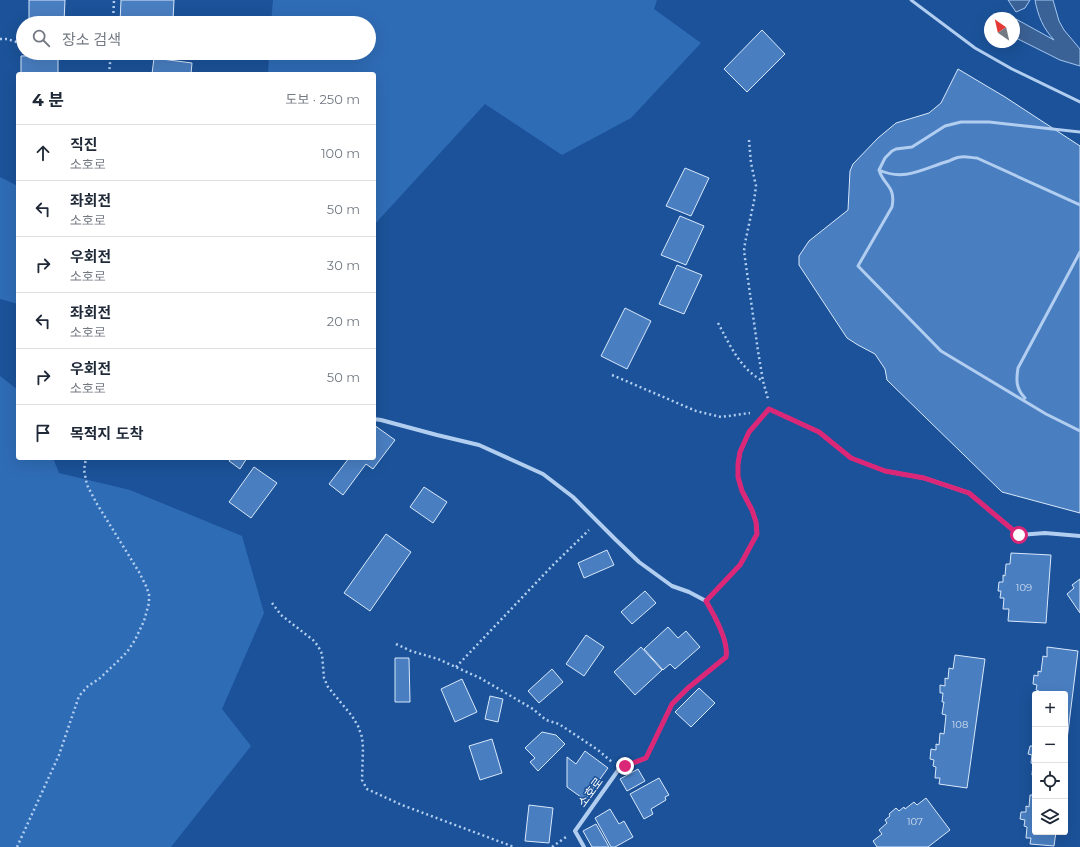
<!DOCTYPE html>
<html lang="ko">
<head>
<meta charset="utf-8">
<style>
  :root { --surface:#fff; --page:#f6f6f7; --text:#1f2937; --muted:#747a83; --line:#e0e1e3 }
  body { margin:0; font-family:Montserrat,"Noto Sans KR",sans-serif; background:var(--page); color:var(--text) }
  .controls { position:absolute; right:12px; bottom:12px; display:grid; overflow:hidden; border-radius:4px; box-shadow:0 4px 16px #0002 }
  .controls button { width:36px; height:36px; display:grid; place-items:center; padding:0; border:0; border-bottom:1px solid var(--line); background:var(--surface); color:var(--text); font:20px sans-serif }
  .compass { position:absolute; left:984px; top:12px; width:36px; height:36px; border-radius:50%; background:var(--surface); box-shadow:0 4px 16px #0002; rotate:326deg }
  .stop { position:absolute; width:12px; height:12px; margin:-9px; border:3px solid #db2777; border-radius:50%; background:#fff }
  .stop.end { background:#db2777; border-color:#fff; box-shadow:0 1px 4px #0008 }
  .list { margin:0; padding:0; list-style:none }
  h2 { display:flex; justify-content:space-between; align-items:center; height:52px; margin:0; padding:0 16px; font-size:17px }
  h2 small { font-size:13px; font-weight:400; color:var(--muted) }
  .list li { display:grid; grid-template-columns:26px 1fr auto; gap:12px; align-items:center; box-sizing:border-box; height:56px; padding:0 16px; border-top:1px solid var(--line) }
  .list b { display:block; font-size:15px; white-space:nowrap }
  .list p { margin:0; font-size:13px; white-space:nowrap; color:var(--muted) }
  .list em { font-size:13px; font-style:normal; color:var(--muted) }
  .icon { flex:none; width:22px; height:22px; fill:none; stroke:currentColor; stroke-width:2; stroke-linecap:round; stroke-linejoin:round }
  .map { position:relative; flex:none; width:1080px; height:847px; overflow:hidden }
  .search { position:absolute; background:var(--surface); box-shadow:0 4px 16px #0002; left:16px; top:16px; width:360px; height:44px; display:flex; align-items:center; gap:10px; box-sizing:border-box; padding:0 14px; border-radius:22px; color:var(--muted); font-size:15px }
  .panel { position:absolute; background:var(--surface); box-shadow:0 4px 16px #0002; left:16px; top:72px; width:360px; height:388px; border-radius:4px }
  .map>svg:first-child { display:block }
  .green { fill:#2f6cb6 }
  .water { fill:#3b6296; stroke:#a4c8f2 }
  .building { fill:#497ec1; stroke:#d8e8fb }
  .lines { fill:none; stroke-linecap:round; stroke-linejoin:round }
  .path { stroke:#b1cef0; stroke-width:2.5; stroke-dasharray:2 3; stroke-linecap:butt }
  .service { stroke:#b1cef0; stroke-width:3 }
  .minor { stroke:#b1cef0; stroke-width:4 }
  .route { stroke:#db2777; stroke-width:5 }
  .labels { text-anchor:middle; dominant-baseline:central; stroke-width:3; stroke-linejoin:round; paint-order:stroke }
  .number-label { font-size:10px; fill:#d2dff0 }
  .street-label { font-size:12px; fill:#fff; stroke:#1b5299 }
</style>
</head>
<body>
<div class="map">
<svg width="1080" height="847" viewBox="0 0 1080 847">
  <rect width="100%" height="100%" fill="#1b5299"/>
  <path class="green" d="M273,0H657L654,9L701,43L631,118L562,155L485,104L374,225V74H268L269,53H369V23H271Z
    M0,177L18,186V304L0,299Z
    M0,376L18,390V458H53L59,473L130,490L242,536L264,613L222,709L251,746L171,847H0Z"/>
  <path class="water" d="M1008,0H1030L1025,8L1016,12Z
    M1035,0H1053L1059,21L1064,30L1080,49V66L1060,60L1014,37V22L1016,19L1054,40C1043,28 1038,16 1035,0Z"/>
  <path class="building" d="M29,0H65L64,23H29Z
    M121,0H174L173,20L145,18V23H120Z
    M762,30L785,54L747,92L724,69Z
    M58,55V74H21V56Z
    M154,58L192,63L191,74H152Z
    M958,69L1005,97L1080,146V513L1002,492L887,380L885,369L875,354L858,345L847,338L799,265V256L809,241L848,210L850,171L853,164L878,138L896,123L929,113L941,103Z
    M685,168L709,178L691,216L666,206Z
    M680,216L704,226L686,265L661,255Z
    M677,265L702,275L684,314L659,304Z
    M625,308L651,321L627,369L601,356Z
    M374,425L395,440L373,469L366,464L343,495L329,484L349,458H374Z
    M231,458H247L240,469L229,461Z
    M254,467L277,483L251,518L229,502Z
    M424,487L447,502L433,523L410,507Z
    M386,534L411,552L370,611L344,593Z
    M607,550L614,565L584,578L578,563Z
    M1011,553L1051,555L1046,623L1008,621L1009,609H1003L1004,598H1000L1001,591H998L999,582H1003V575L1005,576L1006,564H1010Z
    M1080,579V613L1067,594L1074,588L1072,585Z
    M645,591L656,603L632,624L621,612Z
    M668,627L678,638L686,631L700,647L675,669L670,664L663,670L644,649Z
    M586,635L604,647L584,676L566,664Z
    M641,647L662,670L635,695L614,672Z
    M1047,647L1078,651L1065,756V694H1039V691L1036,690L1037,685L1033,684L1034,675L1038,676V671L1041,672L1043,656L1047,657Z
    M955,655L985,659L967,788L939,784L940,778H935L936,767L933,766L934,760L930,759L931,749L936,750V744L939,745L940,733L944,734L946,715L942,714L944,702H942L943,693H940V685L945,686V678L948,679L949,668L953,669Z
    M395,658H409L410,702H395Z
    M552,669L563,682L539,703L528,691Z
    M462,679L477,712L455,722L441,689Z
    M699,688L715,703L691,727L675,712Z
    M490,696L503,699L498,722L485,719Z
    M542,732L556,735L565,744L538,771L530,762L535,758L525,748Z
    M492,739L502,773L480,780L469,746Z
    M1034,739H1035V776L1032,775L1033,764L1031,763L1032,755L1028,754L1030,746H1033Z
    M585,751L608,768L585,800L567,787V757L576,764Z
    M638,769L645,781L627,791L620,779Z
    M659,778L669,795L665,797L666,800L651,809L653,814L644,819L630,794Z
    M1035,781V832H1056L1054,846L1030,844L1031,838H1026L1027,827L1024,826L1025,820L1020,819L1021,812H1026V806L1029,807L1030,795H1033Z
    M926,798L950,830L928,847H877L873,841L882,834L879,830L887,823L885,820L890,816L889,814L896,808L899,811L904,807L905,809L914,802L917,805Z
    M529,805L553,808L549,843L525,841Z
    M610,809L619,824L624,821L633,837L615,847H611L595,818Z
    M596,824L609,847H592L583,831Z"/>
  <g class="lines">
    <path class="path" d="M113,23L114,0
      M0,39H7L23,44
      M109,74L111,53
      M749,140L751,163L756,186L754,201L745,243L744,251L758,351L763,381L768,399
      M718,323C730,345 740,369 763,381
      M612,375L696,411L721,417L750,413
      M272,603L281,615L313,640L318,646L322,654L324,678L328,687L352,716L358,726L362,737L363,748L362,780L367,789L402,805L514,847
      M396,644L411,651L438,659L480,678L533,709L546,720L559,724L598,750L612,762
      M456,667L553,565L589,530
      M17,847L59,755L79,696L88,686L99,679L117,662L127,652L135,640L144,621L149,603V594L146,586L139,572L97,504L87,485L84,470L86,458
      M552,847L566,837"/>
    <path class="service" d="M911,0L975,48L1012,69L1080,102
      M1080,132L989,122H961L945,126L912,147L896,149L892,151L885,158L879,170C884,186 896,186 892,207L858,266L941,351L1046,414L1080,431
      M879,170C905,182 924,168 949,161C953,159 957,157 961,157C966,156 972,158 977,158L1080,205
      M1025,398C1016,389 1016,380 1018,368L1080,252"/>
    <path class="minor" d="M374,419L381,420L437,435L479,445L543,474L573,497L616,540L639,562L672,586L689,592L706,601
      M584,847L575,831L619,769L646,758L672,704L688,688L726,657C729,641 714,615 706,601L740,565L757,534L756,522L752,510L742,491L738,477V464L740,452L749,432L769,409L819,432L851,458L885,471L924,478L969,493L1019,535L1045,533L1080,536"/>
  </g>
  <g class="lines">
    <path class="route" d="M625,766L646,758L672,704L688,688L726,657C729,641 714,615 706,601L740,565L744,558L757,534L756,522L752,510L742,491L738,477V464L740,452L749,432L769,409L819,432L851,458L885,471L924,478L969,493L1019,535"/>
  </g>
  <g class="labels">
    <g class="number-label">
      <text x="1024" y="587">109</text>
      <text x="960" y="724">108</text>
      <text x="915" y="821">107</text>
    </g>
    <g class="street-label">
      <text transform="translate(590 792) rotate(-54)">소호로</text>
    </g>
  </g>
</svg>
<div class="controls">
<button>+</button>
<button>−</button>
<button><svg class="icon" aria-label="locate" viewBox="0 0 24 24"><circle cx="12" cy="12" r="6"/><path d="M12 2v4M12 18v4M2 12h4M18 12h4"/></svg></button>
<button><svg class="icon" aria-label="layers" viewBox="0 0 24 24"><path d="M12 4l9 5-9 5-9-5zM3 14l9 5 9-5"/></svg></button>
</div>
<svg class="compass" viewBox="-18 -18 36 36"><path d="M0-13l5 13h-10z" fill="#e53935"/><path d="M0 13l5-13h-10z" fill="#747a83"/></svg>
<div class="stop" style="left:1019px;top:535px"></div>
<div class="stop end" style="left:625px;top:766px"></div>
<div class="search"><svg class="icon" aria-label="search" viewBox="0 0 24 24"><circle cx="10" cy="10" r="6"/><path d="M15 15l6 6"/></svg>장소 검색</div>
<section class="panel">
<h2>4 분<small>도보 · 250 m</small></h2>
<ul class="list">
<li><svg class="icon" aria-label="ahead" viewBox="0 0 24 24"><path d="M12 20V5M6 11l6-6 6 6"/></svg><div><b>직진</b><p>소호로</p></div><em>100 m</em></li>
<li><svg class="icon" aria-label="left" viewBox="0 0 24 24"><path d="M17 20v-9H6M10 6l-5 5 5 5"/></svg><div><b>좌회전</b><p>소호로</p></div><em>50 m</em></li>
<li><svg class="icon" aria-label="right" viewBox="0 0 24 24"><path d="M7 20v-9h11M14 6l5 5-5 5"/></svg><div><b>우회전</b><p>소호로</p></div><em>30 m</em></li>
<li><svg class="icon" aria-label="left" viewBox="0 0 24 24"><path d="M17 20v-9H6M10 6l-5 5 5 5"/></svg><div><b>좌회전</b><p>소호로</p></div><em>20 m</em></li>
<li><svg class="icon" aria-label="right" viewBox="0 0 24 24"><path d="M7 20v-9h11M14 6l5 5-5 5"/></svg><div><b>우회전</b><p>소호로</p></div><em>50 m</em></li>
<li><svg class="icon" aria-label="arrive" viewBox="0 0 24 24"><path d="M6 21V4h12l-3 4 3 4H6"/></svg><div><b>목적지 도착</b></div></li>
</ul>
</section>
</div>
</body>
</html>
